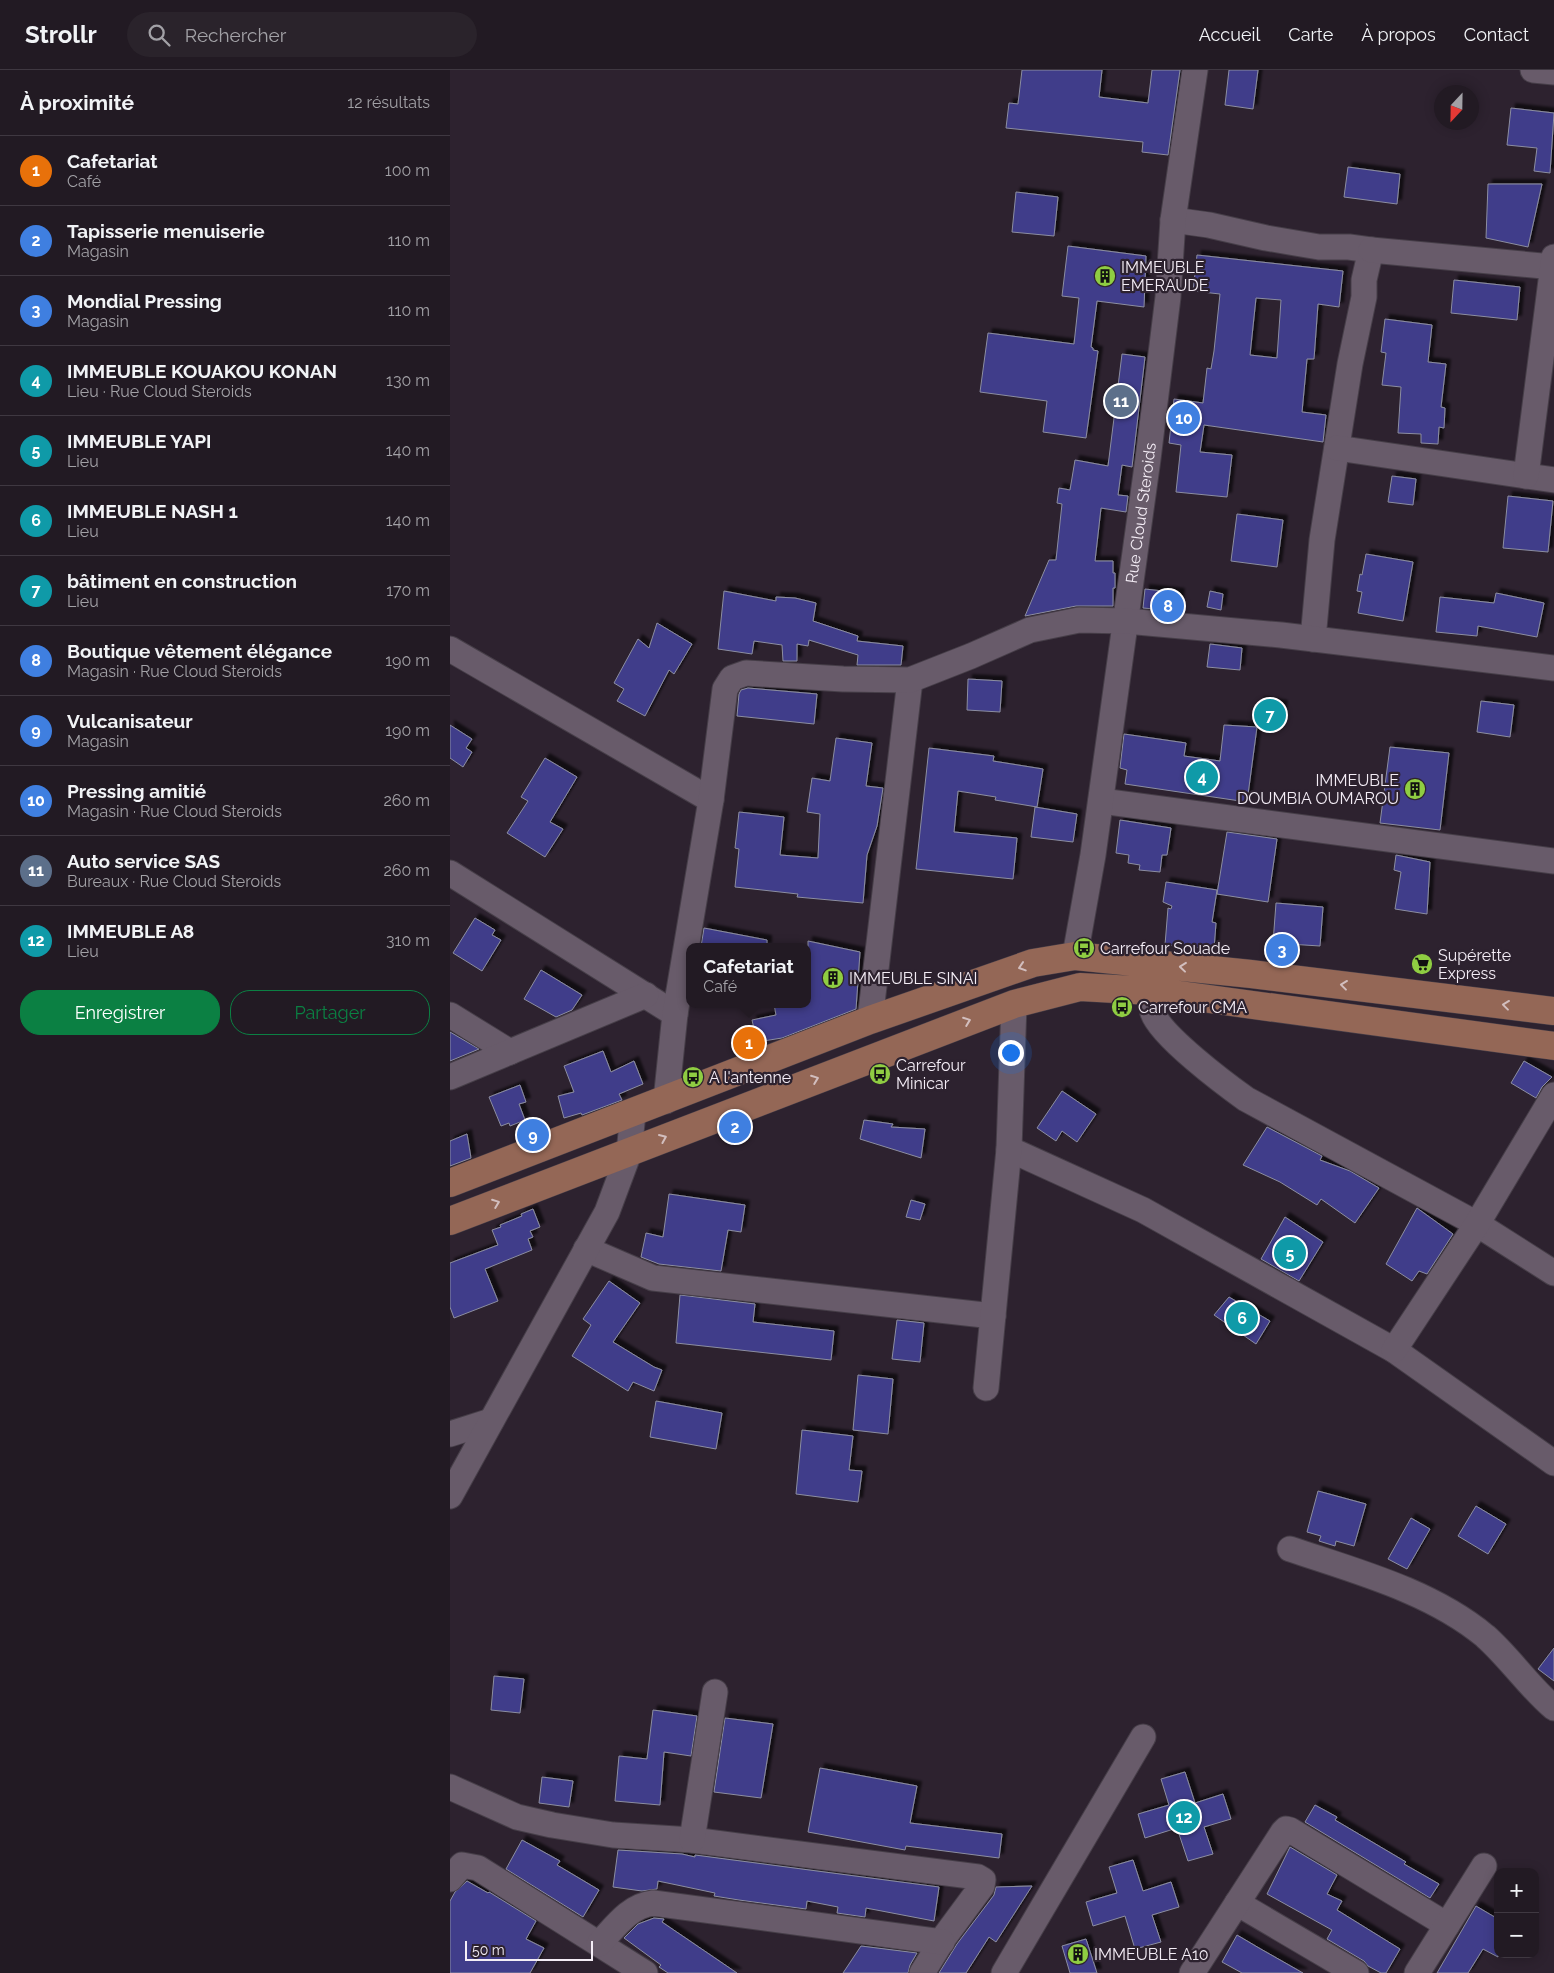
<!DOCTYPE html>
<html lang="fr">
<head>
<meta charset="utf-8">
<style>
  :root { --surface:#221a23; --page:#2a232b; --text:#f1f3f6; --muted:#a2a1a6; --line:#3f3841; --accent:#0b8043 }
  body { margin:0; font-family:Raleway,sans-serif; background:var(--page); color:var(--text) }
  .controls { position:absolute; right:15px; bottom:15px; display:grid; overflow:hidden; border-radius:10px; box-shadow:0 2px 12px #0003 }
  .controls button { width:45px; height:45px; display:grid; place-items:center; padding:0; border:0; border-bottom:1px solid var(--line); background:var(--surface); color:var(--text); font:25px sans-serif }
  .compass { position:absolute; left:984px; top:15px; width:45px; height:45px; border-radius:50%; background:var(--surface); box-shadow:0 2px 12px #0003; rotate:202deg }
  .scale { position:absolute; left:15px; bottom:12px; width:128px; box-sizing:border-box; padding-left:5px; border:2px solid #f4edf6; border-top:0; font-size:14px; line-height:18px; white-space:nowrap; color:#f4edf6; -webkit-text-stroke:4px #2d222f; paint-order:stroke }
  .you { position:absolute; left:560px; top:982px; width:18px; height:18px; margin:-12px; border:4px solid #fff; border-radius:50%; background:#1a73e8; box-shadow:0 0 0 8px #1a73e833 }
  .badge { display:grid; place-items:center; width:32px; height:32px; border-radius:50%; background:var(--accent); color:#fff; font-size:16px; font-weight:700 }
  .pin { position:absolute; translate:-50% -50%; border:2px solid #fff; box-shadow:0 1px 5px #0006 }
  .popup { position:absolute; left:236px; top:873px; width:125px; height:65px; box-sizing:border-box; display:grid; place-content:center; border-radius:10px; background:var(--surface); filter:drop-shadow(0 1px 4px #0005); font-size:16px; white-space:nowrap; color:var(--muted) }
  .popup b { font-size:19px; color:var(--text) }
  .popup::after { content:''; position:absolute; left:50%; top:100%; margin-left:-10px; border:10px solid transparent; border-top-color:var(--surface) }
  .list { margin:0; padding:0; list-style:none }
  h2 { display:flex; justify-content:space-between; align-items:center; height:65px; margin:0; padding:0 20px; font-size:21px }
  h2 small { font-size:16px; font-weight:400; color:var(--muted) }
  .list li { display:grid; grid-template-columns:32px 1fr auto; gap:15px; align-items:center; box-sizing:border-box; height:70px; padding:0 20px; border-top:1px solid var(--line) }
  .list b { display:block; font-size:19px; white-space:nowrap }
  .list p { margin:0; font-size:16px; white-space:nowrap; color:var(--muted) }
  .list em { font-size:16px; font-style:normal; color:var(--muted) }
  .actions { display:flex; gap:10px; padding:15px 20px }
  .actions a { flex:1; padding:11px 0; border:1px solid var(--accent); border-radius:20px; text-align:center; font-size:18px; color:var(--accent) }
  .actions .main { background:var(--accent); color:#fff }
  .icon { flex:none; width:28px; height:28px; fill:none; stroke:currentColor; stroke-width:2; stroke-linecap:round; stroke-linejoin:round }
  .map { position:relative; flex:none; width:1104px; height:1903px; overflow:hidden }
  header { display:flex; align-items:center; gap:30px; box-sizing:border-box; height:70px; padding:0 25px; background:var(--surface); border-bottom:1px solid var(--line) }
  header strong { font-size:24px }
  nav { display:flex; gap:28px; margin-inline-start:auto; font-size:18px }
  .search { width:350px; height:45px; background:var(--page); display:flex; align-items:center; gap:12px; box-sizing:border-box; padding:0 18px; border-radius:28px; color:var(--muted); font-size:19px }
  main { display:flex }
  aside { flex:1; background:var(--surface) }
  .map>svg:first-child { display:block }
  .building { fill:#3f3c8a; stroke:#8c8ea1; fill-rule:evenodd; filter:url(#shadow) }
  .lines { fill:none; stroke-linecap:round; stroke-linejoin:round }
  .minor-casing { stroke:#463e48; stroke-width:27 }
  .major-casing { stroke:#463e48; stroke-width:29 }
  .minor { stroke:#685b6a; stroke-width:25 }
  .major { stroke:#946756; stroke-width:28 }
  .oneway { stroke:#d2bebe }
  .labels { text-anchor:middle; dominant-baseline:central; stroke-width:4.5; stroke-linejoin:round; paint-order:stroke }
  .poi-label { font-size:16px; fill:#f4edf6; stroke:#2d222f; text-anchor:start }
  .street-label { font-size:16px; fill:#f4edf6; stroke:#2d222f }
</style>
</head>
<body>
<header>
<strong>Strollr</strong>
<div class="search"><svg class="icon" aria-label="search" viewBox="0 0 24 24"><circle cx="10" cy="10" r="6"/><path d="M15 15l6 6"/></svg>Rechercher</div>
<nav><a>Accueil</a><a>Carte</a><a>À propos</a><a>Contact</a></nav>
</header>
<main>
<aside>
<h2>À proximité<small>12 résultats</small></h2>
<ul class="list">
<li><span class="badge" style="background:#e8710a">1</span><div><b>Cafetariat</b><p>Café</p></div><em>100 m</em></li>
<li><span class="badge" style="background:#3f7fe0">2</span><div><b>Tapisserie menuiserie</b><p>Magasin</p></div><em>110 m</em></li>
<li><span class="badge" style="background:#3f7fe0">3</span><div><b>Mondial Pressing</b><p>Magasin</p></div><em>110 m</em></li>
<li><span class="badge" style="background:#0f9aa8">4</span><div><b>IMMEUBLE KOUAKOU KONAN</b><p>Lieu · Rue Cloud Steroids</p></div><em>130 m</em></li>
<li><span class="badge" style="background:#0f9aa8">5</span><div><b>IMMEUBLE YAPI</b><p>Lieu</p></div><em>140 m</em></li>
<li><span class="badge" style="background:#0f9aa8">6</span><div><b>IMMEUBLE NASH 1</b><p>Lieu</p></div><em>140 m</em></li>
<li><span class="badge" style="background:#0f9aa8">7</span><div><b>bâtiment en construction</b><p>Lieu</p></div><em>170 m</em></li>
<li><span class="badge" style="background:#3f7fe0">8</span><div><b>Boutique vêtement élégance</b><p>Magasin · Rue Cloud Steroids</p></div><em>190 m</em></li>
<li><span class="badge" style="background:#3f7fe0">9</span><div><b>Vulcanisateur</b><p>Magasin</p></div><em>190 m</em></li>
<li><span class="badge" style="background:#3f7fe0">10</span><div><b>Pressing amitié</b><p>Magasin · Rue Cloud Steroids</p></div><em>260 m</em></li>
<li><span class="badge" style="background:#5c6f8a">11</span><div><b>Auto service SAS</b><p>Bureaux · Rue Cloud Steroids</p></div><em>260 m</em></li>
<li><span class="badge" style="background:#0f9aa8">12</span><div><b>IMMEUBLE A8</b><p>Lieu</p></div><em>310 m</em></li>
</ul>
<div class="actions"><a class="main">Enregistrer</a><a>Partager</a></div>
</aside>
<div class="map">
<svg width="1104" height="1903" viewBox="0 0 1104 1903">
  <defs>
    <filter id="shadow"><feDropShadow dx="4.5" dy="-4.5" stdDeviation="1" flood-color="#0009"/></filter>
  </defs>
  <rect width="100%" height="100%" fill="#2d222f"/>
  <path class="building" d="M572,0H652L649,27L698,33L702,0H730L718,85L692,82L693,72L556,58L559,33L568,34Z
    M779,0H808L803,39L775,35Z
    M1061,38L1104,43L1100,103L1084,101L1087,78L1057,75Z
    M898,97L950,104L947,134L894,127Z
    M1038,114H1092L1078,177L1036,168Z
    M566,122L608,127L604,166L562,162Z
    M618,176L696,186L694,237L647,231L641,277L643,278V280L648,281L636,368L593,362L597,331L530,322L538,263L624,274L629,228L612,226Z
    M747,185L893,201L889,237L868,234L864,289H857L852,342L876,345L873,372L754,355L750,382L782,385L777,427L726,422L731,375L719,373L724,329L753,333L757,298L761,299L764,281L770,224L743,221ZM806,228L831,230L827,288L800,285Z
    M1004,210L1070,217L1067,250L1001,243Z
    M935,249L982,255L978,292L996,294L991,337L995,338L994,358L989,357L988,374L971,373V364L948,363L951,317L932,315L936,283L931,282Z
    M672,284L695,287L682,397L672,395L668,425L678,426L676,442L651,438L645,491H663V503H665V518H663V536H626L575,546L599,490H606L612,434L607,433L609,418L620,420L625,390L658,396Z
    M942,406L966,409L963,435L938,432Z
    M1058,426L1103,431L1098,482L1053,478Z
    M787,444L833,450L827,497L781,491Z
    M916,484L963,492L953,551L908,543L912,522L907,521L910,504L912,505Z
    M695,519L730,523L728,541L693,538Z
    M274,521L326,531V527L345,528L366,533L363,551L408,566L407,571L453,576L451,595H407L408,585L359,570L358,576L347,574V591H333L332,575L304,571L302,584L268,579Z
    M760,521L773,524L771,540L757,537Z
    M1046,523L1094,533L1087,567L1028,556L1027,566L986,562L990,527L1044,533Z
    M207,553L242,574L224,604L219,600L195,646L167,631L174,619L164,613L188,569L199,578Z
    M760,574L792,578L790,600L757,597Z
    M518,609L552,611L550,642L517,640Z
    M298,618L367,624L364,654L287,646L289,624L291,620Z
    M810,631L833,635L829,660L806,656Z
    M1031,631L1064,635L1060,667L1027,662Z
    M0,655L22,669L16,678L22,682L13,697L0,688Z
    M774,655L807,657L797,732L675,714L677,700L670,698L674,664L736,673L734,686L770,691Z
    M386,668L422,673L416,716L433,718L427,756L417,785L413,833L347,827L348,824L285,817L289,779L285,778L289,742L334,747L330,785L368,788L370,744L357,742L362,708L380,711Z
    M940,677L999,683L990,760L930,753Z
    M479,678L544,686L543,691L593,699L587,737L545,730L546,727L508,721L504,762L567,768L563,809L466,799Z
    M95,688L127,707L100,752L113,759L95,787L57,763L78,731L71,727Z
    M585,737L627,744L623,772L581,767Z
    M670,750L721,758L717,785H712L710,802L689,800L690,795L678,793L679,785L666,783Z
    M777,762L827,769L818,832L767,824Z
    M946,785L980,792L977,844L945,839L951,802L944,800Z
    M716,812L767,820L762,852L766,853L764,879L715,875L718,838L721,839L722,836L713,832Z
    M826,833L873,837L870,876L823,873Z
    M25,848L45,860L42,865L51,870L32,901L3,883Z
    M254,858L317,870V877H251Z
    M358,871L410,882L406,939L332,968L307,972L302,950L326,945L324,934H358Z
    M91,900L132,925L122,940L106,947L74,929Z
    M0,962L29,979L0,991Z
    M153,981L161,1002L184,991L193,1014L169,1024L172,1030L132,1045L131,1043L114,1048L108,1026L124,1022L114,996Z
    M1074,991L1102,1007L1092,1017L1086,1028L1061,1013Z
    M70,1015L76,1032L69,1034L75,1050L60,1056L59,1053L51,1056L39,1027Z
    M612,1021L646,1044L627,1072L612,1061L606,1071L587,1058Z
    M414,1050L443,1054L441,1057L475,1059L471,1088L410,1069Z
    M817,1057L872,1086L870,1090L900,1101L929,1118L905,1153L871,1129L867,1135L830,1112L793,1095Z
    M17,1064L21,1088L0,1096V1071Z
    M219,1124L295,1135L291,1162L278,1160L271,1201L209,1194L191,1187L196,1163L213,1167Z
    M461,1130L475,1134L470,1150L456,1147Z
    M967,1138L1003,1164L977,1204L969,1201L962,1211L936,1194Z
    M83,1139L90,1157L80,1161L83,1167L78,1169L82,1180L35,1199L48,1231L4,1248L0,1237V1193L48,1175L42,1160L51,1157L50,1155L72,1146L71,1144Z
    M835,1147L873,1172L849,1211L811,1189Z
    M159,1211L190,1233L163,1272L204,1297L212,1300L204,1321L183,1312L178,1321L122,1286L141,1255L133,1249Z
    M230,1225L305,1234L303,1252L384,1261L381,1290L226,1273Z
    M779,1227L820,1251L806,1274L764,1245Z
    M447,1250L474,1253L470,1292L442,1289Z
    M408,1305L443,1309L438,1364L403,1360Z
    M206,1331L272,1343L266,1379L200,1367Z
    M352,1360L403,1366L399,1400L412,1401L408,1432L346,1424Z
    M868,1421L916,1434L904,1476L886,1471L885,1476L869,1471L871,1466L857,1462Z
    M1026,1436L1056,1454L1038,1484L1008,1466Z
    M961,1448L980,1459L957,1499L938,1489Z
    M1104,1578V1611L1088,1599Z
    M44,1606L74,1609L70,1643L41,1640Z
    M203,1640L247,1646L241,1686L214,1682L210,1735L165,1731L169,1686L197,1689Z
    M275,1648L323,1654L311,1728L264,1722Z
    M370,1698L467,1716L460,1753L552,1764L549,1788L456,1776L455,1780L358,1762Z
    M735,1702L745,1733L773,1724L781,1749L754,1757L763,1784L738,1791L727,1758L695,1768L688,1744L719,1735L711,1709Z
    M92,1707L123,1711L119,1737L89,1733Z
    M865,1735L887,1747L885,1750L956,1792L954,1794L989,1814L980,1828L855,1752Z
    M72,1770L110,1791L107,1795L149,1820L133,1847L56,1799Z
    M840,1777L887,1805L877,1824L892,1831L887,1840L950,1879L936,1903H931L918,1896L914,1891L877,1869L882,1860L817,1824Z
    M168,1780L232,1784L245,1787V1785L489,1817L484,1851L416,1838L415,1847L387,1843L388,1837L357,1831L356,1839L289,1830L264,1826L265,1823L208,1811L207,1819L192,1821L163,1817Z
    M683,1790L693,1821L721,1812L729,1837L702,1845L711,1872L685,1879L675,1846L643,1856L636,1832L667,1823L659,1797Z
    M17,1811L38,1823L39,1822L86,1851L76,1869L94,1878L80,1903H0V1831L5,1822Z
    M582,1816L546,1872L539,1867L516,1903H489L507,1874L544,1825L546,1817Z
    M1026,1836L1048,1849V1887L1033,1879L1018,1903H987Z
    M204,1848L214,1849L212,1852L287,1903H218L209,1897L211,1895L174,1868L188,1854Z
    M787,1865L809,1878L853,1903H792L772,1892Z
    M636,1869L647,1903H620L612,1876Z
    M411,1876L467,1883L460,1895L458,1903H393Z"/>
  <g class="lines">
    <g class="minor-casing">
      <g id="minor">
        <path d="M1083,0L1104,2"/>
        <path d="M723,150L759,155L816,168L869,177H899L921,180L914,210V227L900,294L872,470L863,569"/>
        <path d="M921,180L1104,197"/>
        <path d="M887,378L1104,410"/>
        <path d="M1076,406L1104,187"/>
        <path d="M0,579L261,730"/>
        <path d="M651,731L1104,791"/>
        <path d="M0,803L225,944"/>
        <path id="s1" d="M625,886L643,785L698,389L718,227L723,150L745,0"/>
        <path d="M701,921L699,924C700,930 701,937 703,943C711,966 775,1014 796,1029L1027,1154L1104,1203"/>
        <path d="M0,945L60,982"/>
        <path d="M420,950L460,610"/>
        <path d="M0,1007L196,925"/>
        <path d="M216,1031L225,944L261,730L275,619L282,608L296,603L393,609L460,610L521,586L580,560L629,550L676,551L831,565L1104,598"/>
        <path d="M559,1079L693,1140L944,1280L1104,1393"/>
        <path d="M136,1179L203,1208L543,1246"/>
        <path d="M944,1280L1027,1154L1104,1025"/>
        <path d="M536,1318L559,1079L564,934"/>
        <path d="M0,1364L41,1351"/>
        <path d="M0,1426L157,1142L179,1083L183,1043"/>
        <path d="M840,1479C905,1501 981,1521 1035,1566C1060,1588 1079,1617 1104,1638"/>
        <path d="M0,1717L67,1747L102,1755L163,1765L242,1770L528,1807L533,1810L532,1816L495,1866L472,1903"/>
        <path d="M242,1770L265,1622"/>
        <path d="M0,1809L12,1795L28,1798L195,1903"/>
        <path d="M787,1833L906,1903"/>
        <path d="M149,1874C165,1857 179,1836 203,1833L492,1872"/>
        <path d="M554,1903L693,1667"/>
        <path d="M742,1903L833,1762L836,1759L840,1760L997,1855"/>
        <path d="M967,1903L1034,1796"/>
      </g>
    </g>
    <g class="major-casing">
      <path id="major" d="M0,1113L420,950L583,893L625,886L801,904L1104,941
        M0,1151L564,934L630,917L701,921L1104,976"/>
    </g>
    <use href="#minor" class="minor"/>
    <use href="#major" class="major"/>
  </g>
  <defs><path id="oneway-chevron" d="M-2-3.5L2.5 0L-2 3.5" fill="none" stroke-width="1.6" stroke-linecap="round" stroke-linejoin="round" transform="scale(1.25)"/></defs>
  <g class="oneway">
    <use href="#oneway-chevron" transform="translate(572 897) rotate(162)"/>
    <use href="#oneway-chevron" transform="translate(733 897) rotate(-174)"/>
    <use href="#oneway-chevron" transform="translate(894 915) rotate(-173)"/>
    <use href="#oneway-chevron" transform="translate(1056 935) rotate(-173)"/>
    <use href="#oneway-chevron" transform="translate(517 951) rotate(-21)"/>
    <use href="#oneway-chevron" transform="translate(365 1009) rotate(-21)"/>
    <use href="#oneway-chevron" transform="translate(213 1068) rotate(-23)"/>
    <use href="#oneway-chevron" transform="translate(46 1133) rotate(-21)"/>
  </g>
  <defs>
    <g id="building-disc" transform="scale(1.125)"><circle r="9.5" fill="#8fcd42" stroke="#2d222f"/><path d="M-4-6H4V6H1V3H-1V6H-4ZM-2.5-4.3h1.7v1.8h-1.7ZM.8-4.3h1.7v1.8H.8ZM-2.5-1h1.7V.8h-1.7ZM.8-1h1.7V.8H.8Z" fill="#111"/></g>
    <g id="bus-disc" transform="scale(1.125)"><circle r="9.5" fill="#8fcd42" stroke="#2d222f"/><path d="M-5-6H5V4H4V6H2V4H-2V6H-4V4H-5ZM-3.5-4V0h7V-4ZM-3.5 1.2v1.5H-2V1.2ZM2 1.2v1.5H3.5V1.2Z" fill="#111"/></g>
    <g id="supermarket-disc" transform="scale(1.125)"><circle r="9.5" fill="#8fcd42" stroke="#2d222f"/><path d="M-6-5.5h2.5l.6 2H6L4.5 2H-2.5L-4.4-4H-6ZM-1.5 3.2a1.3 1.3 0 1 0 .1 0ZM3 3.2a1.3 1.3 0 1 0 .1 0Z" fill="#111"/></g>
  </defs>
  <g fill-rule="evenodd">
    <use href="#building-disc" x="655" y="206"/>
    <use href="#building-disc" x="965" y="719"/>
    <use href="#bus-disc" x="634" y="878"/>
    <use href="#supermarket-disc" x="972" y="894"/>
    <use href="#building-disc" x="383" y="908"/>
    <use href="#bus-disc" x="672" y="937"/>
    <use href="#bus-disc" x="430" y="1004"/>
    <use href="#bus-disc" x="243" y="1007"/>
    <use href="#building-disc" x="628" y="1884"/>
  </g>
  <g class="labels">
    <g class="poi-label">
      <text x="671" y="197">IMMEUBLE<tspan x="671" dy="18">EMERAUDE</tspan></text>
      <text x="949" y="710" text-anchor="end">IMMEUBLE<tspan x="949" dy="18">DOUMBIA OUMAROU</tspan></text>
      <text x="650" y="878">Carrefour Souade</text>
      <text x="988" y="885">Supérette<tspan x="988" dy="18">Express</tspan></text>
      <text x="399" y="908">IMMEUBLE SINAI</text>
      <text x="688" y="937">Carrefour CMA</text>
      <text x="446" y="995">Carrefour<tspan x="446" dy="18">Minicar</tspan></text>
      <text x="259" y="1007">A l'antenne</text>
      <text x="644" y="1884">IMMEUBLE A10</text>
    </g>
    <g class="street-label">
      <text stroke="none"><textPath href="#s1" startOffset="448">Rue Cloud Steroids</textPath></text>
    </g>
  </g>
</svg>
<div class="controls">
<button>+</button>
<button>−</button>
</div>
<svg class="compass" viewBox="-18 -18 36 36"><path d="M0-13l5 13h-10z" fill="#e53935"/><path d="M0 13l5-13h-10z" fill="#a2a1a6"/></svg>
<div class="scale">50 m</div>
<div class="you"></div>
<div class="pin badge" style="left:299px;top:973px;background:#e8710a">1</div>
<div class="popup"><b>Cafetariat</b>Café</div>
<div class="pin badge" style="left:285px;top:1057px;background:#3f7fe0">2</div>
<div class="pin badge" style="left:832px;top:880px;background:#3f7fe0">3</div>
<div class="pin badge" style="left:752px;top:707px;background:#0f9aa8">4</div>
<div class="pin badge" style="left:840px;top:1183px;background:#0f9aa8">5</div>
<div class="pin badge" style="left:792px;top:1248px;background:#0f9aa8">6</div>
<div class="pin badge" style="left:820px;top:645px;background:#0f9aa8">7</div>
<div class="pin badge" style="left:718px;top:536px;background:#3f7fe0">8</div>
<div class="pin badge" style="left:83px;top:1065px;background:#3f7fe0">9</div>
<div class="pin badge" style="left:734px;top:348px;background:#3f7fe0">10</div>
<div class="pin badge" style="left:671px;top:331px;background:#5c6f8a">11</div>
<div class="pin badge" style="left:734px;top:1747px;background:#0f9aa8">12</div>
</div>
</main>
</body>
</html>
